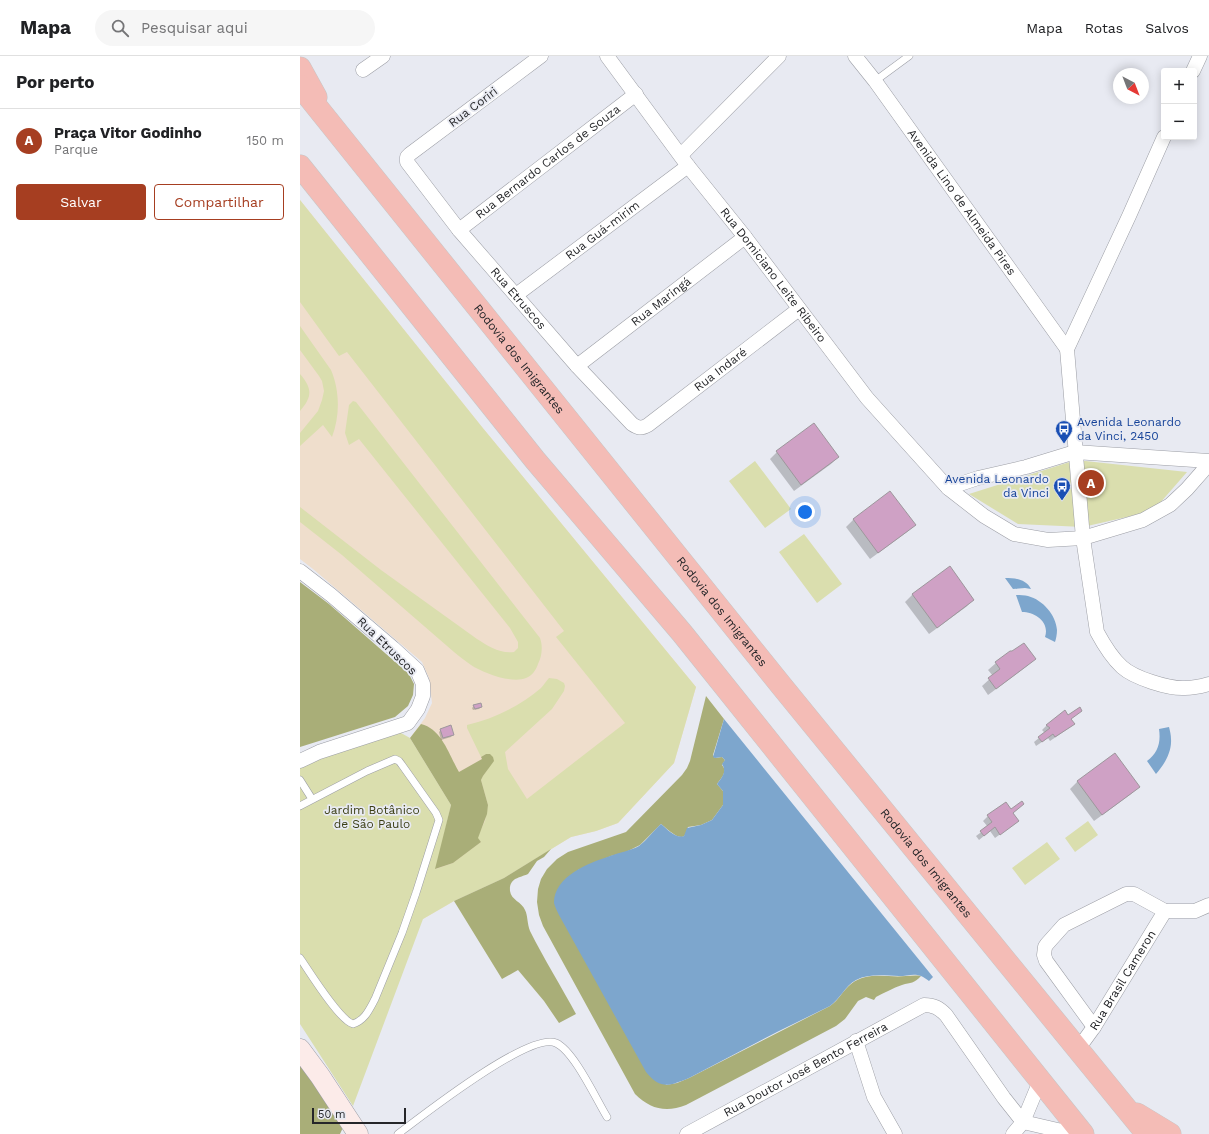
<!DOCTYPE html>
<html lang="pt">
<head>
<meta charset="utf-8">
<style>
  :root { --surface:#fff; --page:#f6f6f6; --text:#202124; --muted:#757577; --line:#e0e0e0; --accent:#a63e21 }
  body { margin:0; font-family:"Work Sans",sans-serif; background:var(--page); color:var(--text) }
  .controls { position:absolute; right:12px; top:12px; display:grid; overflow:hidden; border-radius:4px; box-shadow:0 2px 10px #0003 }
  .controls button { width:36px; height:36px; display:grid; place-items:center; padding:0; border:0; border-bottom:1px solid var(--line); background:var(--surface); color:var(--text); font:20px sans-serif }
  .compass { position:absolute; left:813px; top:12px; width:36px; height:36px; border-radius:50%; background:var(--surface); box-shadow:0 2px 10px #0003; rotate:138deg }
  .scale { position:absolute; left:12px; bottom:10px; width:94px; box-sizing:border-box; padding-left:4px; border:2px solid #252629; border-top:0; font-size:11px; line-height:14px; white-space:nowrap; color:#252629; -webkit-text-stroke:3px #e8eaf2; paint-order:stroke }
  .you { position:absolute; left:505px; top:456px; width:14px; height:14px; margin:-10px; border:3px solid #fff; border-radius:50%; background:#1a73e8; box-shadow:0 0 0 6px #1a73e833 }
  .badge { display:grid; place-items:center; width:26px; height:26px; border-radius:50%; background:var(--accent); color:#fff; font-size:13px; font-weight:700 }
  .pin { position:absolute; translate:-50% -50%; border:2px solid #fff; box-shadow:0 1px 4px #0006 }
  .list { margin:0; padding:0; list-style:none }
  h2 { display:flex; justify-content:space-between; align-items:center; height:52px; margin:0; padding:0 16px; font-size:17px }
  h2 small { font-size:13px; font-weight:400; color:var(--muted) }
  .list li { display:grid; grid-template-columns:26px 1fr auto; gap:12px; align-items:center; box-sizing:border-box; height:64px; padding:0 16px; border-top:1px solid var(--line) }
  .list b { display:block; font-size:15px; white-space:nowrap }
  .list p { margin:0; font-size:13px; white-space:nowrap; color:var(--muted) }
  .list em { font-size:13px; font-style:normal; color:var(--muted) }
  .actions { display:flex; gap:8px; padding:12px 16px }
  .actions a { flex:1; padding:9px 0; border:1px solid var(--accent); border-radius:4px; text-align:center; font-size:14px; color:var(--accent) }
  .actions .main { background:var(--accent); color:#fff }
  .icon { flex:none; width:22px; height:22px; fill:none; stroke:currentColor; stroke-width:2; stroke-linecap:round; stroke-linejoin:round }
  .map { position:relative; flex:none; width:909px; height:1078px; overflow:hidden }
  header { display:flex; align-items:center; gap:24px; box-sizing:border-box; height:56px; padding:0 20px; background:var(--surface); border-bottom:1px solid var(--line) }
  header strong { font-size:19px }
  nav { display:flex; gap:22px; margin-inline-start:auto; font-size:14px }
  .search { width:280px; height:36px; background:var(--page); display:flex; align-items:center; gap:10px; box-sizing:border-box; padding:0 14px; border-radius:22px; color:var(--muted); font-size:15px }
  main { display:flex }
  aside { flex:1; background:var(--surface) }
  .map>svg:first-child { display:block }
  .commercial { fill:#efdecc }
  .green { fill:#dadeae }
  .forest { fill:#a9ae78 }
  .water { fill:#7da6cd }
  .shadow { fill:#0003 }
  .building { fill:#cfa1c5; stroke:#9d979c }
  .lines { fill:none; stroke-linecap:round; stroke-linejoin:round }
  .service-casing { stroke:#9c9ea5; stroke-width:8 }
  .minor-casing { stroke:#9c9ea5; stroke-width:15 }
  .secondary-casing { stroke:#9c9ea5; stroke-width:21 }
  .motorway-casing { stroke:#c6c7c7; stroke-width:23 }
  .service { stroke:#fff; stroke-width:7 }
  .minor { stroke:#fff; stroke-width:14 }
  .secondary { stroke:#fcebe9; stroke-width:20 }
  .motorway { stroke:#f4bcb6; stroke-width:22 }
  .labels { text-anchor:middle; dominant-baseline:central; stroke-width:3.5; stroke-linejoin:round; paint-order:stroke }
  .street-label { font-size:12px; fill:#252629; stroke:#e8eaf2 }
  .transit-label { font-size:12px; fill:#164399; stroke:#e8eaf2; text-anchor:start }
  .park-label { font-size:12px; fill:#3c3f15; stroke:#e8eaf2 }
</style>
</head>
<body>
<header>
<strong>Mapa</strong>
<div class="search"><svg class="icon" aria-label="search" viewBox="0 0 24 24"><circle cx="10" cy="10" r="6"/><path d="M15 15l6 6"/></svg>Pesquisar aqui</div>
<nav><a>Mapa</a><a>Rotas</a><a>Salvos</a></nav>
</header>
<main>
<aside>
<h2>Por perto<small></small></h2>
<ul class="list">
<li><span class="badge">A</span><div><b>Praça Vitor Godinho</b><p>Parque</p></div><em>150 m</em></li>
</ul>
<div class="actions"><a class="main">Salvar</a><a>Compartilhar</a></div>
</aside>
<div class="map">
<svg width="909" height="1078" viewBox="0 0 909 1078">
  <rect width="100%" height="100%" fill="#e8eaf2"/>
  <path class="commercial" d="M0,144L182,371L396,631L374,707L318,767L296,775L271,781L204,822L154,845L123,863L151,749L110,682L125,662L132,647L129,622L122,606L13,513L0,503Z"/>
  <path class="green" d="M0,144L182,371L396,631L374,707L318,767L296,775L271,781L204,822L154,845L123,863L53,1050L0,968V711L92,676L101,677L110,682L151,749L136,813L153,807L181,786L178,783V780L185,765L188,749L181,724L183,720L188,713L186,698L181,701L167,672V669C194,663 220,650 241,632C244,629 246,625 249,622L257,623L264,627L265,630L264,635L252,653L205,696L208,713L227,743L325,667L256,581L264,575L47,296L39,300L0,246Z
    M0,270L31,314C40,335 40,360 32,381L23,369L0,390V377L18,355L22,344L24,335L22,325L19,320L0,294Z
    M0,318C12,332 13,340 0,355Z
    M53,345L56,346L240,582C243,590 242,600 238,608C236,614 232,620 226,622C212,628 183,617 171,609C165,605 159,600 154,596L42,499L0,466V451L81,514L177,583C188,590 200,598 214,596L218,592V586L210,572L59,383L49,389L45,377L49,349Z
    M776,404L887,416L853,455L783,471L718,468L669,438Z
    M455,405L491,453L465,472L429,425Z
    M504,478L542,528L517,547L479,496Z
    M788,765L798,779L775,796L765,782Z
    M747,786L760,803L725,829L712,812Z"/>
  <path class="forest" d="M0,526L29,548L109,618L114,628L113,639L108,650L95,661L0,691Z
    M406,640L424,663L413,699L415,702L422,701L425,704L422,709C428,716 421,722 417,728L423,735V749L412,764L401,769L388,771C387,773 386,779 384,780C379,785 365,771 361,768L340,789L326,796L311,800L278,814L366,1029L377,1027L389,1022L530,950C539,944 543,934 551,928C568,915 587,922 606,920C611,920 615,919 621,920C614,928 611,926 602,929C593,932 584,937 576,941L574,944L566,941L558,945L545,963L536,970L386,1049C366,1057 350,1053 335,1038L243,870L239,859L237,846L238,833L241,823L247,813L257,803L268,796L326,776L382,719L387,712L390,705Z
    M121,668C142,673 149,699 159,716L182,703L181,701L186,698H190L193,701L194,705L183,720L181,724L188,749L187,758L178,782L181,786L153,807L135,813L151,749L110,682Z
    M251,793L244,801L237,805L228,818C219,822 209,822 210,835C211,844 222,846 225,854C228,860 227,868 230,875C244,903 261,930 276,958L259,967L244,945L218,914L202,923L154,845L204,822Z
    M0,997L47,1063L40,1078H0Z"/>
  <path class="water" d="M705,522C715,522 726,523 731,533L725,532L713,533Z
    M716,539C720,539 725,539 728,540C743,544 756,559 757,574C757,578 756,583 755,586L745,581C750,566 735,556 722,556Z
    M424,663L633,921L629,925C626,923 624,921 621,920C614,917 607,920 599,920C585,920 570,917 556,924C545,930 540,943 530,950L477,976L389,1022C369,1030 361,1034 346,1016L259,859C257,855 255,851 254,847C254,820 289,807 310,800C320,796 330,795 339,790C347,784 354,774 361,768C367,773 376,783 384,780L387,772L401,769L412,764L423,749V735L417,728C422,721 427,716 422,708L425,704L422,701L415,702L413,701Z
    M869,671C870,675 871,679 871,683C872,696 864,709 856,718L847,705C858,697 861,686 859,673Z"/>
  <path class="shadow" d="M477,396L538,401L531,408L494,435L470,403Z
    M590,436L614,469L607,476L570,503L546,471L553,464Z
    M649,511L673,544L666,551L629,578L605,546L612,539Z
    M734,603L727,610L688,639L682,630L693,620L688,614L696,607Z
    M174,650L181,651L179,653L173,654L172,652Z
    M770,663L774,668L769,672L750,685L748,682L736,690L734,686L745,677L742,674L747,669Z
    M141,674L153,678L151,681L141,684L139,676Z
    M814,698L838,731L831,738L794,765L770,733L777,726Z
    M723,748L713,757L718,765L713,769L695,782L690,775L679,784L676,780L688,771L683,765L688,760L711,755Z"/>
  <path class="building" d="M514,367L539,401L501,429L476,395Z
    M590,435L616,469L578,497L553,463Z
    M650,510L674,544L637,572L612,538Z
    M724,587L736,603L696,633L688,622L700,613L695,606L710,595H712Z
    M181,647L182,651L175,653L173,649Z
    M780,651L782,655L771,663L775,668L755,681L753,678L742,686L738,681L750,672L746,669L765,654L768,659Z
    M151,669L154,679L143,682L140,673Z
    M815,697L840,731L802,759L777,725Z
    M722,745L724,748L713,757L719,765L700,779L695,771L684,780L680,775L692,766L687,759L706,746L711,753Z"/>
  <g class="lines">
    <g class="service-casing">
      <path id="service" d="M575,25L609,0
        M0,724L12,743
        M0,750L67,715L95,703L99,705L102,709L136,757L139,764L116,837L102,877L75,943C69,954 65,964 53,968C39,964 9,915 0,902
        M98,1078C122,1060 230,975 256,987C274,995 296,1043 307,1061"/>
    </g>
    <g class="minor-casing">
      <g id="minor">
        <path id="s1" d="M241,0L110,98L107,101V106L159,174L277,310L332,368C338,372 341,373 348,369L499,253"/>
        <path id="s2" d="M307,0L388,110L445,181L567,342L648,432"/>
        <path id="s3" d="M555,0L575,25L767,293"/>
        <path d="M63,14L83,0"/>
        <path d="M893,15L900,0"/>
        <path d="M864,81L829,160L767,293L783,482L797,576C804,589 811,601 822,611C834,622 869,633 885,632C893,632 902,630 909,628"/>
        <path d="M381,99L479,0"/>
        <path id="s4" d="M159,174L336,38"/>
        <path id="s5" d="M216,239L388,110"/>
        <path id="s6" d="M277,310L445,181"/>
        <path d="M909,405L775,396L726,411L678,422L648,432L684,460L714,478L748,484L783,482L843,464L870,449L887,433L909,408"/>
        <path d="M0,515L31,539L93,592L117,614L123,628V640L118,653L108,667L19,696L0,705"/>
        <path d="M794,971L746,905L744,899L745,891L747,888L764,869L826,838H834L865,855H895L909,849"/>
        <path d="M556,985L574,1041L595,1078"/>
        <path id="s7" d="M778,993L794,971L865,855"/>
        <path id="s8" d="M387,1078L624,949C634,949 639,952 646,959L704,1042L723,1066L775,1078"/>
        <path d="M713,1078L723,1066L740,1025"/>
      </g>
    </g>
    <g class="secondary-casing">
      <path id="secondary" d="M0,993L20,1020L58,1078"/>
    </g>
    <g class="motorway-casing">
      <g id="motorway">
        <path d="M0,12L16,41"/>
        <path id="s9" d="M0,30L480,628L847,1078"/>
        <path d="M0,110L235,404L382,577L783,1078"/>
        <path d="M837,1058L870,1078"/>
      </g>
    </g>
    <use href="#service" class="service"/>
    <use href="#minor" class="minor"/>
    <use href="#secondary" class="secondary"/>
    <use href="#motorway" class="motorway"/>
  </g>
  <defs>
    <g id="bus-pin" transform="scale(0.9)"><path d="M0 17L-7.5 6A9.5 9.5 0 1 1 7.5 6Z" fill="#1a4fb4" stroke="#e8eaf2"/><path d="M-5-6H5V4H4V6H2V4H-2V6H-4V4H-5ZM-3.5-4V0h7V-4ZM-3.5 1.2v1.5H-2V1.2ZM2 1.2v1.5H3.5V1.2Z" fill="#fff"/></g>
  </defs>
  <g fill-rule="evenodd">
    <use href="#bus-pin" x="764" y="373"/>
    <use href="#bus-pin" x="762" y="430"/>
  </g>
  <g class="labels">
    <g class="street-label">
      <text transform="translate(173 51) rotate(-37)">Rua Coriri</text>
      <text stroke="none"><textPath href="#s4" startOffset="112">Rua Bernardo Carlos de Souza</textPath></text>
      <text stroke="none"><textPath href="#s3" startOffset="181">Avenida Lino de Almeida Pires</textPath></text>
      <text stroke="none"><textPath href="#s5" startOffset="108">Rua Guá-mirim</textPath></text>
      <text stroke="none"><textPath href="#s2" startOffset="275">Rua Domiciano Leite Ribeiro</textPath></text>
      <text stroke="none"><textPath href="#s1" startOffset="349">Rua Etruscos</textPath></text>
      <text stroke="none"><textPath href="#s6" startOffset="106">Rua Maringá</textPath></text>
      <text stroke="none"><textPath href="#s9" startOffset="350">Rodovia dos Imigrantes</textPath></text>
      <text stroke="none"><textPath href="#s1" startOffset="627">Rua Indaré</textPath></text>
      <text stroke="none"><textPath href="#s9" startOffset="674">Rodovia dos Imigrantes</textPath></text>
      <text transform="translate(87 590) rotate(44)">Rua Etruscos</text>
      <text stroke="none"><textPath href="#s9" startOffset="998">Rodovia dos Imigrantes</textPath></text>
      <text stroke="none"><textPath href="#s7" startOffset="82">Rua Brasil Cameron</textPath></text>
      <text stroke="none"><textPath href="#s8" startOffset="135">Rua Doutor José Bento Ferreira</textPath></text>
    </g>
    <g class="transit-label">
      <text x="777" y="366">Avenida Leonardo<tspan x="777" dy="14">da Vinci, 2450</tspan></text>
      <text x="749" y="423" text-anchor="end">Avenida Leonardo<tspan x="749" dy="14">da Vinci</tspan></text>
    </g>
    <g class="park-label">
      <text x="72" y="754">Jardim Botânico<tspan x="72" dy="14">de São Paulo</tspan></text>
    </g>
  </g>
</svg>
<div class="controls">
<button>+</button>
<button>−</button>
</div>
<svg class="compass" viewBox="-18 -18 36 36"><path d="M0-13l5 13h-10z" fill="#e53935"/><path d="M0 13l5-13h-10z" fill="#757577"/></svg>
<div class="scale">50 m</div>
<div class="you"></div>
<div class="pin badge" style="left:791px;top:427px">A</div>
</div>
</main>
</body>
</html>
